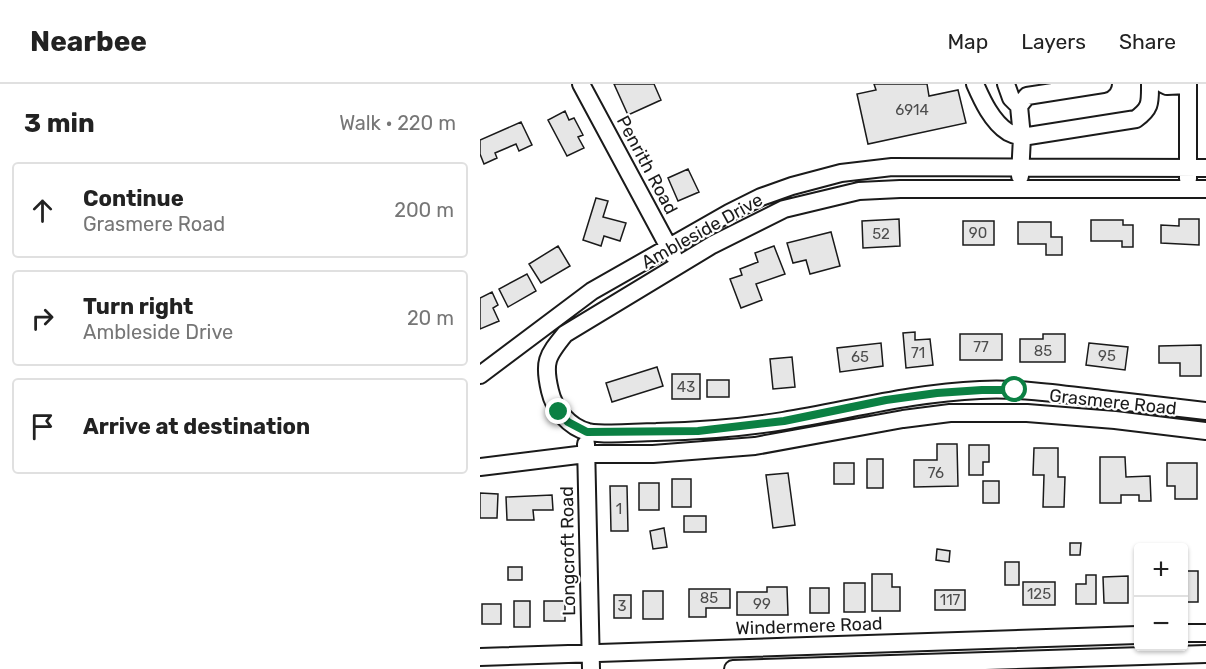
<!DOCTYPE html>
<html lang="en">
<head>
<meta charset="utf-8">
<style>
  :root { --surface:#fff; --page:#f2f2f2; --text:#222; --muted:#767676; --line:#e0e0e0 }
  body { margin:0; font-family:Rubik,sans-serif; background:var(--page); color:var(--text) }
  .controls { position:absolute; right:18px; bottom:18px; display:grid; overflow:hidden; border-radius:6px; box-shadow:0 2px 4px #0004 }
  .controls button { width:54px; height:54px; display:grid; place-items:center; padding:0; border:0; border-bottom:2px solid var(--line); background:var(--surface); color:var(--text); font:30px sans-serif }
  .stop { position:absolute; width:18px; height:18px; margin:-14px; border:4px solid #0b8043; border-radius:50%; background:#fff }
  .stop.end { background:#0b8043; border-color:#fff; box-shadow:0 2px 6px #0008 }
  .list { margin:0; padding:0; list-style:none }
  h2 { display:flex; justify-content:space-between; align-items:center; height:78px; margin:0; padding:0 24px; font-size:26px }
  h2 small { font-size:20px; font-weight:400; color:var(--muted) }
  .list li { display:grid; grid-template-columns:39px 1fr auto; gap:18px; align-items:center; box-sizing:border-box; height:96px; margin:0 12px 12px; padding:0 12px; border:2px solid var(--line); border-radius:6px }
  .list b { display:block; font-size:22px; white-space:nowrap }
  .list p { margin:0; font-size:20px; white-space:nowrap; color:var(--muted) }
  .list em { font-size:20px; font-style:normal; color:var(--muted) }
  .icon { flex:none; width:33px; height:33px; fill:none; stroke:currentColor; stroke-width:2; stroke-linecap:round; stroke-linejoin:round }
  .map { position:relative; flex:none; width:726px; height:585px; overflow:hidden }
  header { display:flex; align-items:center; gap:36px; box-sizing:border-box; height:84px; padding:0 30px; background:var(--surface); border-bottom:2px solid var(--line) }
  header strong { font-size:28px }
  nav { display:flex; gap:33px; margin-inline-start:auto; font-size:21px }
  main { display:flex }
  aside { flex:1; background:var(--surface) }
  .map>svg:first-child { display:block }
  .building { fill:#e6e6e6; stroke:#1a1a1a; stroke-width:1.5 }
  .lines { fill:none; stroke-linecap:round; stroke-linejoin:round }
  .minor-casing { stroke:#1a1a1a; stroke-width:20 }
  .minor { stroke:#fff; stroke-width:16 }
  .route { stroke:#0b8043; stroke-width:8 }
  .labels { text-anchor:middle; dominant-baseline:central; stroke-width:4.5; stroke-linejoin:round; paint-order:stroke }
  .number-label { font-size:15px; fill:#4d4d4d }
  .street-label { font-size:18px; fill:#1a1a1a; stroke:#fff }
</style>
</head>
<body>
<header>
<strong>Nearbee</strong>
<nav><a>Map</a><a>Layers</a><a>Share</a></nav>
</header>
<main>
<aside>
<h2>3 min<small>Walk · 220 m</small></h2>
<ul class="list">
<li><svg class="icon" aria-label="ahead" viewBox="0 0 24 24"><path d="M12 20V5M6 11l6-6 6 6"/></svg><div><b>Continue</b><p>Grasmere Road</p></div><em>200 m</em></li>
<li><svg class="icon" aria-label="right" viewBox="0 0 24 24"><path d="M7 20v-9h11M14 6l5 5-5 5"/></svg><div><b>Turn right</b><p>Ambleside Drive</p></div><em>20 m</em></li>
<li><svg class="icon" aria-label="arrive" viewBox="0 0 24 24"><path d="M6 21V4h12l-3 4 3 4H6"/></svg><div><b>Arrive at destination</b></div></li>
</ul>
</aside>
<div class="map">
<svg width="726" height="585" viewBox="0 0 726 585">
  <rect width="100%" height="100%" fill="#fff"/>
  <path class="building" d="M134,0H174L181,16L148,31Z
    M394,0H447L449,12L478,6L486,39L388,60L377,10L396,6Z
    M85,27L89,36L94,34L103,51L98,53L104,64L87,72L68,36Z
    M41,38L52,61L39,67L36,60L15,69L17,74L4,80L0,70V56Z
    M208,85L219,108L198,117L188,94Z
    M116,114L128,117L123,133L146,139L140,157L124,152L121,162L103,156Z
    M419,135L420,162L383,164L382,137Z
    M699,135H719V161L681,159V141L699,142Z
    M611,136H643V141H653V163H642V157H611Z
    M483,137H514V161H483Z
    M538,138H571V153H582V171H566V160H538Z
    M351,148L360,182L330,190L326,176L313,179L307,159Z
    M78,162L90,182L61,199L49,180Z
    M294,162L305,190L276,200L282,216L261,224L250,195L262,191L260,185L278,178L275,169Z
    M47,190L56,207L28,223L19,205Z
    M12,208L18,221L13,224L19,237L0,245V214Z
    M435,248V256L450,255L453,281L426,284L423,249Z
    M480,250H522V276H480Z
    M563,250H585V278H540V255H563Z
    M401,259L403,282L360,288L357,264Z
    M609,259L648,263L645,286L606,281Z
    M721,261V292H700V279H679V262Z
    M312,273L315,303L293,305L290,275Z
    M177,283L183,302L132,318L126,299Z
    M192,290H220V315H192Z
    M227,296H249V313H227Z
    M457,360H477L478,402L434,403V376H457Z
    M489,361H509V378H503V391H489Z
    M554,364H578V393H585L584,423H563L564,391H553Z
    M620,373H645L646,393L670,392L671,417H659V411H641V419H620Z
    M387,375H403V404H387Z
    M354,379H374V400H354Z
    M687,379H717V415H695V402H687Z
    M308,389L315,441L293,444L286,391Z
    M192,395H211V423H192Z
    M503,397H519V419H503Z
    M159,399H179V426H159Z
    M130,402H147L148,447H131Z
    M0,409L18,410L17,434H0Z
    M72,411L73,426H53L54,436H27L26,413Z
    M204,432H226V448H204Z
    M184,444L187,463L173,465L170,447Z
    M590,459H601L600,471H590Z
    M457,465L470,467L469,478L456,476Z
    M525,478H539V501H525Z
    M28,483H42V496H28Z
    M704,487H718V518H704Z
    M392,490H412V503H420V527H392Z
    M606,491H616V520H596V500H606Z
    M648,492V519H624L623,493Z
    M543,498H575V521H543Z
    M364,499H385V528H364Z
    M287,503H307L308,531H257V508H287Z
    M330,504H349V529H330Z
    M209,505H250V524H226V533H209Z
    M455,506H485V526H455Z
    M163,507H183V535H163Z
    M134,511H151V534H134Z
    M34,517H50V543H34Z
    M64,517H85V537H64Z
    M2,520H21V540H2Z"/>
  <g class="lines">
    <g class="minor-casing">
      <path id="minor" d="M101,0L193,171
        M495,0C502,16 512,38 528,48C532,50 537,52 542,53L540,92
        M526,0L531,14L539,22
        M623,0L547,12L539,22L542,53L656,35C671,24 670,19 670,0
        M683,0L687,2L708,1
        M708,95V0
        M726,105H420L379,107L304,125L232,161L85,250C67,272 63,278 70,307C74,325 89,343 108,348C129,352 155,348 176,348C219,347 261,344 303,337C370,326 431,309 500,306C541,304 582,310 622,315C657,319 691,323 726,327
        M0,291L112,207L249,129L281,113L312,102L361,89L412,83L726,84
        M106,360L111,585
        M0,383L106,370H173L275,362L423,335L470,329H547L635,336L726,347
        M704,549H726
        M0,573L658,551
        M253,585L726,570"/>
    </g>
    <use href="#minor" class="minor"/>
  </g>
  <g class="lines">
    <path class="route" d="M79,328L88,338L107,348L218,347L304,337L406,316L457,309L502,306H535"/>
  </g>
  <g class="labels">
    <g class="number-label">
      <text x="432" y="26">6914</text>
      <text x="498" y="149">90</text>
      <text x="401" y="150">52</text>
      <text x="501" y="263">77</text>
      <text x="563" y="267">85</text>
      <text x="438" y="269">71</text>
      <text x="627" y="272">95</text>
      <text x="380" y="273">65</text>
      <text x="206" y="303">43</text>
      <text x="456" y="389">76</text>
      <text x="139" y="425">1</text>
      <text x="559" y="510">125</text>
      <text x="229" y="514">85</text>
      <text x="470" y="516">117</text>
      <text x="282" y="520">99</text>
      <text x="142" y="522">3</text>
    </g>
    <g class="street-label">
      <text transform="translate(167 81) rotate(62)">Penrith Road</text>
      <text transform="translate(222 147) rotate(-29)">Ambleside Drive</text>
      <text transform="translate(633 318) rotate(6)">Grasmere Road</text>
      <text transform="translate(88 467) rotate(-91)">Longcroft Road</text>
      <text transform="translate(329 542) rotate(-2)">Windermere Road</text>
    </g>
  </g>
</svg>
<div class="controls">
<button>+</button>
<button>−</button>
</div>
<div class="stop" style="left:535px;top:306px"></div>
<div class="stop end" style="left:79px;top:328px"></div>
</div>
</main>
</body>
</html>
